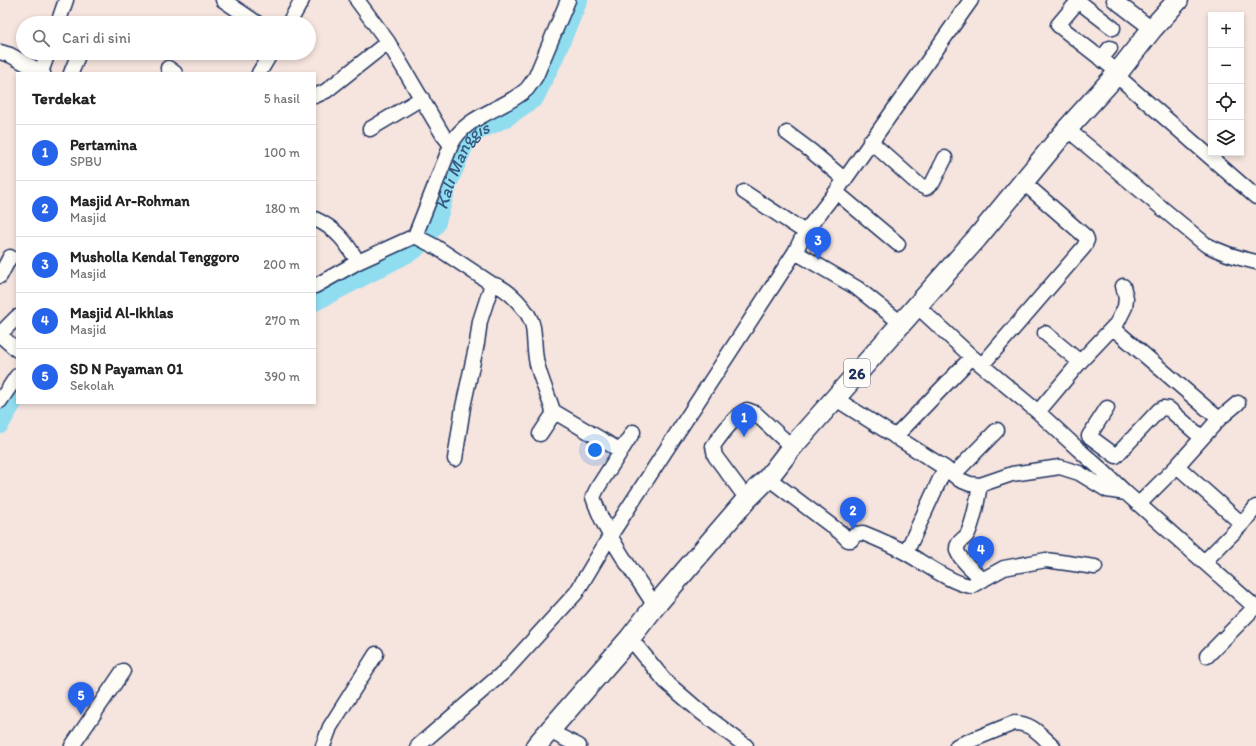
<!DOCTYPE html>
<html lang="id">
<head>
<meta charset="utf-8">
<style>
  :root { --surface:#fff; --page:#f2f2f2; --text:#222; --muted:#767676; --line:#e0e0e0; --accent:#2563eb }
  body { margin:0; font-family:Itim,sans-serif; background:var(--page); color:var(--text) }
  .controls { position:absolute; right:12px; top:12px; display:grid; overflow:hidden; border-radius:0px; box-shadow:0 2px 6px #0003 }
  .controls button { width:36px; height:36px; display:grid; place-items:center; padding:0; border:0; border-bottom:1px solid var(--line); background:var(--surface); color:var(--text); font:20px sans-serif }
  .you { position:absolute; left:595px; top:450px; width:14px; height:14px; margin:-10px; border:3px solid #fff; border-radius:50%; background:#1a73e8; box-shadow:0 0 0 6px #1a73e833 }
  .badge { display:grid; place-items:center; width:26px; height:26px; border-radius:50%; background:var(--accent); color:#fff; font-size:13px; font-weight:700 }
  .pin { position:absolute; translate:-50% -33px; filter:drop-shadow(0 1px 2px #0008) }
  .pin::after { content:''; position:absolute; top:21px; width:14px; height:12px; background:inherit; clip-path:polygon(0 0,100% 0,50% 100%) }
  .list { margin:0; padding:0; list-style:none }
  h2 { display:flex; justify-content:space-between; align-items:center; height:52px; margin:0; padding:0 16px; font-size:17px }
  h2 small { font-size:13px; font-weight:400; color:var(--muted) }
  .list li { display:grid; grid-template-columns:26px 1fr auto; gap:12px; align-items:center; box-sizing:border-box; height:56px; padding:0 16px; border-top:1px solid var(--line) }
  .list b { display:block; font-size:15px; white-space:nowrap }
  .list p { margin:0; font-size:13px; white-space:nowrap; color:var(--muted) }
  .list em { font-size:13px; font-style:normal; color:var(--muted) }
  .icon { flex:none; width:22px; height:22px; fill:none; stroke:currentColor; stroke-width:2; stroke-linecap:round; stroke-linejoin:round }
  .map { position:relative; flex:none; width:1256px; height:746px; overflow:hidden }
  .search { position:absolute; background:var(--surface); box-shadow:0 2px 6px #0003; left:16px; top:16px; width:300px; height:44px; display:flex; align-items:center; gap:10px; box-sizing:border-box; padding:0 14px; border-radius:22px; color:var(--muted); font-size:15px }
  .panel { position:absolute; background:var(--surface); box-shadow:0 2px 6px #0003; left:16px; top:72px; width:300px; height:332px; border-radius:0px }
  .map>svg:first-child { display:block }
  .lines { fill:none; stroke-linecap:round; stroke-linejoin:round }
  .river { stroke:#90ddf0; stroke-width:18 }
  .minor-casing { stroke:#1b2f5e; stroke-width:17 }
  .highway-casing { stroke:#1b2f5e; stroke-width:23 }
  .minor { stroke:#fdfcf7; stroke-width:14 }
  .highway { stroke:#fdfcf7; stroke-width:20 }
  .labels { text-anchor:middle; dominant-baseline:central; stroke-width:4; stroke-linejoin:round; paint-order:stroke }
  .shield { fill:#fdfcf7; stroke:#5f6c8c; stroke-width:1 }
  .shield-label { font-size:16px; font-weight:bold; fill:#1b2f5e }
  .water-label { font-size:18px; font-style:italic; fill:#385a82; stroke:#fdfcf7 }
</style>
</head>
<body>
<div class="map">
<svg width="1256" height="746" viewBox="0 0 1256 746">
  <rect width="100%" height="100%" fill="#f6e4de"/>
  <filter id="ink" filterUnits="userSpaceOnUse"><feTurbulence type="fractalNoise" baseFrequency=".025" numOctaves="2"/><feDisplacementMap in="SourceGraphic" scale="8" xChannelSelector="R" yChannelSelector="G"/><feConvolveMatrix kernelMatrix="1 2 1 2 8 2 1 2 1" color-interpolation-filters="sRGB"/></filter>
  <g filter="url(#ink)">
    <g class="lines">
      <g class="river">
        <path id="s1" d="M315,302L415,250L436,225L449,182L467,140L474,133L506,118L535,98L554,59L579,0"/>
        <path d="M0,425L17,396"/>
      </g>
      <g class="minor-casing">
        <path id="minor" d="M223,0L257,23
          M1079,0L1058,25L1118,72
          M1114,0L1152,29
          M1078,1L1113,28
          M58,23L66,0
          M289,23L302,0
          M0,52L10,55L43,73
          M1101,59L1110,48
          M168,68L175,73
          M41,72L48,53
          M71,73L79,53
          M259,73L271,53
          M1116,75L1256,197
          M315,96L326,91L388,42
          M370,129L422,98
          M1067,129L1205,244C1221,253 1238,258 1256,262
          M787,133L811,151L844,179
          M870,141L918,184L926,188L933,182L945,158
          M451,145C465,115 504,110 527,89C530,85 533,81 536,76L568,0
          M744,192L805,232
          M836,192L898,244
          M315,219C337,229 346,242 358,262
          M415,236L436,247L492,284C507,287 530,311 533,327C535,339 534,352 537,364C541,380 548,395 553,411L552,416L540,434
          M795,252L857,288L901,323
          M0,276L10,257
          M315,286L358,262L415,236L451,145L443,135L388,42L357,0
          M917,306L972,357L1038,412L1078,449L1103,471L1126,493L1256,608
          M1113,328L1219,419
          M1045,333L1080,362
          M0,334L17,317
          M0,335L17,350
          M982,365L1084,247L1087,240L1086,237L1023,182
          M836,399L945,468L960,480L970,484L980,485L1012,474L1060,467L1079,473L1107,490L1126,493
          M0,401L17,376
          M1107,408L1089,436L1116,456L1159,410L1163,408L1169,409L1202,438
          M553,411L621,451
          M1038,412L1080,362L1117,323L1125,307L1126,298L1123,286
          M633,432L598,487L593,497C606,537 633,571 655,606
          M895,437L972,357
          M455,459L463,407L477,343L480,321L492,284
          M1177,466L1242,524
          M954,474L997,430
          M768,478L841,533L848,540H851L856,534L863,533C878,539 894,546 908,554C925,564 953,584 971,586L1004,568L1046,560L1095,567
          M980,485C977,501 975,518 968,533C966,539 956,541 957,550C958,558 977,574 983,580
          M747,499L715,456L713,446C721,435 734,416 747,410L755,413L792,447
          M1139,504L1177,466L1219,419L1238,403
          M906,553L945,468
          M1204,562L1242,524L1256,507
          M630,638L666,682L702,713L746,746
          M1207,656L1255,607
          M549,731L579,746
          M72,746L123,671
          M323,746L330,727L376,654
          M418,746L505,671L576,593L610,536L795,252L805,232L836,192L971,0
          M957,746L1014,723C1032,723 1040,735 1053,746"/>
      </g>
      <g class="highway-casing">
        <path id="highway" d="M536,746L630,638L655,606L747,499L768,478L792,447L977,238L1067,129L1116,75L1152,29L1178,0"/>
      </g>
      <use href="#minor" class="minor"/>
      <use href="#highway" class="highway"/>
    </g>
  </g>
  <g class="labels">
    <rect class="shield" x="844" y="359" width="26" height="28" rx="3"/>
    <g class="shield-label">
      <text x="857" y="373">26</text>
    </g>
    <g class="water-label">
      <text stroke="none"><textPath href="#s1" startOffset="212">Kali Manggis</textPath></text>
    </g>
  </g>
</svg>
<div class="controls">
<button>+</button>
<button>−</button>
<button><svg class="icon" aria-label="locate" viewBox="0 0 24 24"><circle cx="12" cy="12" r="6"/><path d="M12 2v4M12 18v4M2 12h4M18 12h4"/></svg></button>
<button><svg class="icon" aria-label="layers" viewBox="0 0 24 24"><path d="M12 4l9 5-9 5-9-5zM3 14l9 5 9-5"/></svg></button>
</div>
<div class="you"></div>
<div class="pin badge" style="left:744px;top:437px">1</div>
<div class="pin badge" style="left:853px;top:530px">2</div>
<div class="pin badge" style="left:818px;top:260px">3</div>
<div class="pin badge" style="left:981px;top:569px">4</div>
<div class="pin badge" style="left:81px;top:715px">5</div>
<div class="search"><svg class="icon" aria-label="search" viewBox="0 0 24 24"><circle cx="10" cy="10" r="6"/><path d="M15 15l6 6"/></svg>Cari di sini</div>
<section class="panel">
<h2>Terdekat<small>5 hasil</small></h2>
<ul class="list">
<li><span class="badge">1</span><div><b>Pertamina</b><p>SPBU</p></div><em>100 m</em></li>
<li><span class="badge">2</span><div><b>Masjid Ar-Rohman</b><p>Masjid</p></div><em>180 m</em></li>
<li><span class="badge">3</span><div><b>Musholla Kendal Tenggoro</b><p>Masjid</p></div><em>200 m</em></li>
<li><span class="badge">4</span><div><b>Masjid Al-Ikhlas</b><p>Masjid</p></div><em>270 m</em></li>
<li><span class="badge">5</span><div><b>SD N Payaman 01</b><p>Sekolah</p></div><em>390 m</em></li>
</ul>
</section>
</div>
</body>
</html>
